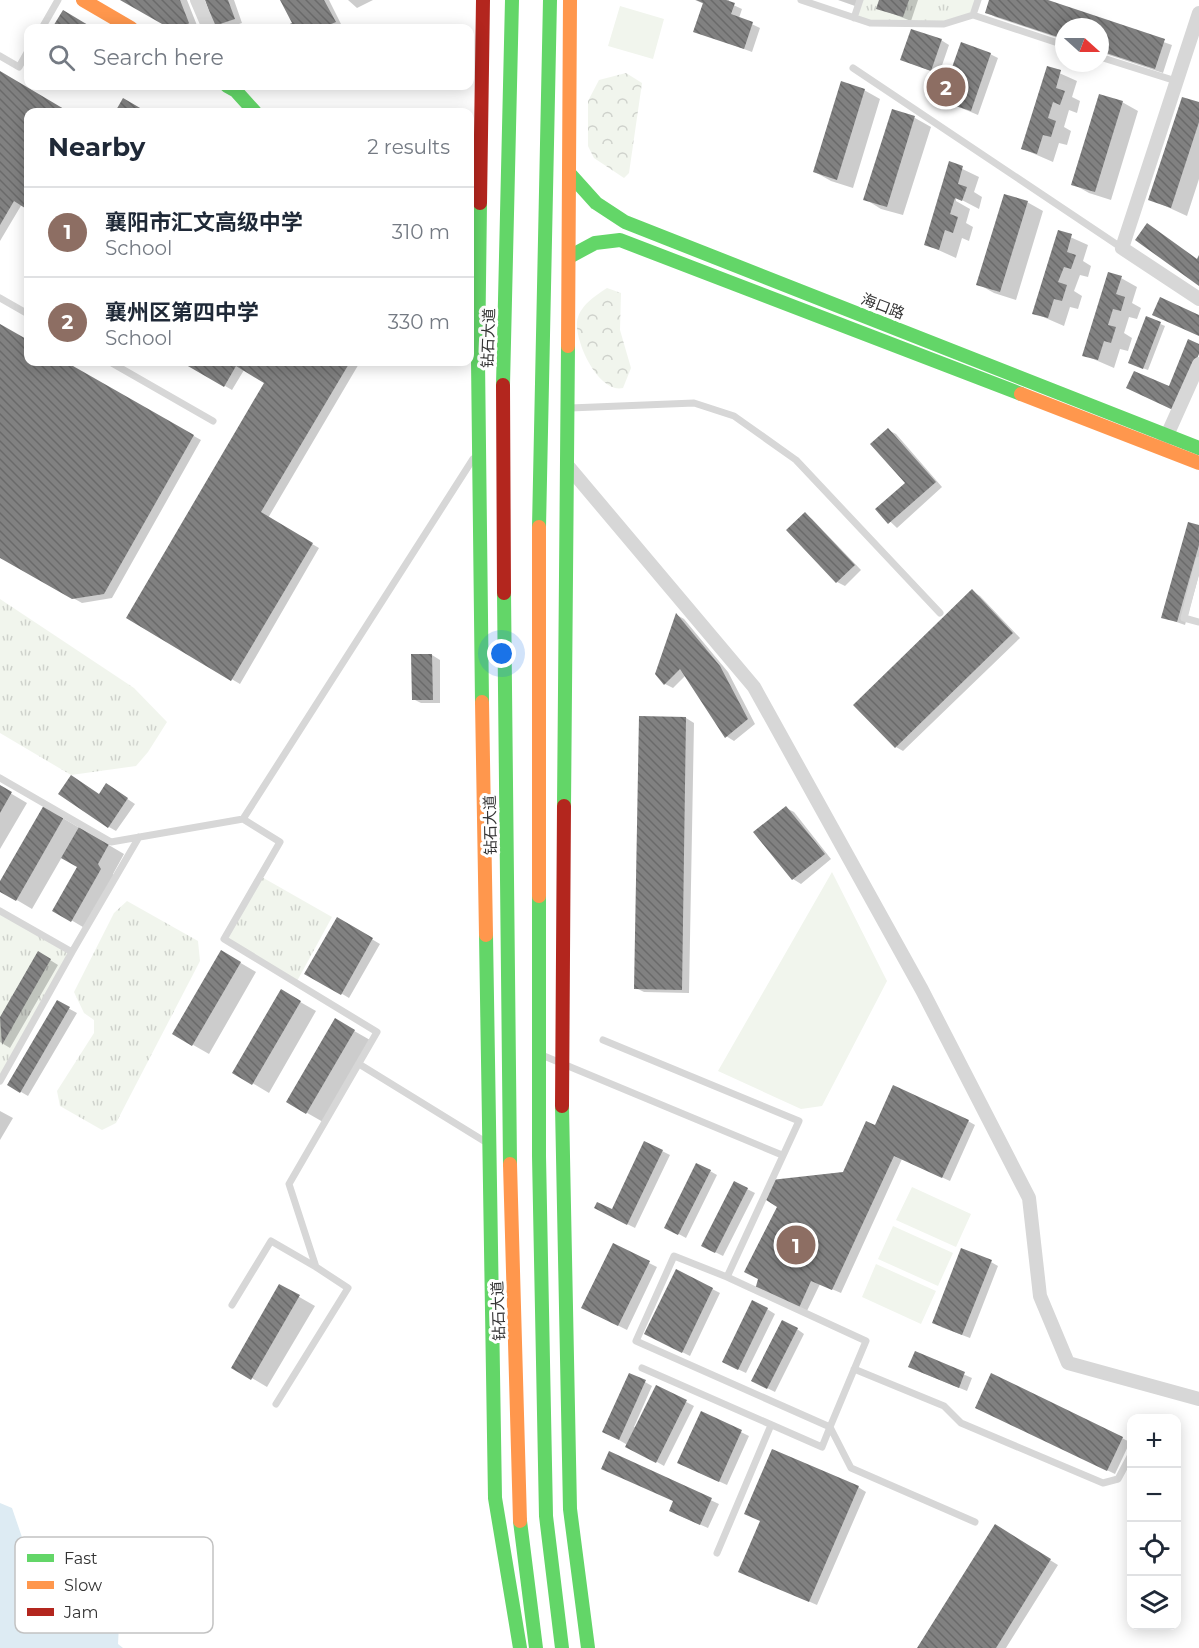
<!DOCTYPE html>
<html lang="en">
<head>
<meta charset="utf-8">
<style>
  :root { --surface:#fff; --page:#f6f6f7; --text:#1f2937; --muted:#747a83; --line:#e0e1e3; --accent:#7c3aed }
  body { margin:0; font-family:Montserrat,"Noto Sans SC",sans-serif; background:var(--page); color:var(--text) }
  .controls { position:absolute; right:18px; bottom:18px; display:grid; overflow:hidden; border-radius:12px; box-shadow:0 3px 15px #0003 }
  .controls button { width:54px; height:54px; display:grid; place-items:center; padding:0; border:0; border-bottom:2px solid var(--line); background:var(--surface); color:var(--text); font:30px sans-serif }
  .compass { position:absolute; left:1055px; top:18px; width:54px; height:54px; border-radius:50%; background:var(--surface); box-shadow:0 3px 15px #0003; rotate:111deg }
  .you { position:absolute; left:502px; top:654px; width:21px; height:21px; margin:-15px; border:4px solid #fff; border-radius:50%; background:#1a73e8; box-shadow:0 0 0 9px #1a73e833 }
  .badge { display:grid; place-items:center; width:39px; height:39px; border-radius:50%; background:var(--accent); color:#fff; font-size:20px; font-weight:700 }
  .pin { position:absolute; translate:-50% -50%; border:3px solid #fff; box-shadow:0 2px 6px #0006 }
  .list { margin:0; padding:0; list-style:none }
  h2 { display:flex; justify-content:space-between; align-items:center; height:78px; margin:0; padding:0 24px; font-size:26px }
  h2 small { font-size:20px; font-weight:400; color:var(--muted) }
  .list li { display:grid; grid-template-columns:39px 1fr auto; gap:18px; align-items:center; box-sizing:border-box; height:90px; padding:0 24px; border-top:2px solid var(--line) }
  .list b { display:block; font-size:22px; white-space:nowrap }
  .list p { margin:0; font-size:20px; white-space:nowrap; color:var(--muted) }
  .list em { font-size:20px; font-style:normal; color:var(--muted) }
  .icon { flex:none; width:33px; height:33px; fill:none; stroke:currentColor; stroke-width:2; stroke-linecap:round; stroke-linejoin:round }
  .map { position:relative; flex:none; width:1199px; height:1648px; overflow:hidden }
  .search { position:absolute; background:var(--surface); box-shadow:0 3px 15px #0003; left:24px; top:24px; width:450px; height:66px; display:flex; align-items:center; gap:15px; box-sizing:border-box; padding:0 21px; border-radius:12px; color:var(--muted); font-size:22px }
  .panel { position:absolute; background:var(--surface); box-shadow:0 3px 15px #0003; left:24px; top:108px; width:450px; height:258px; border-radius:12px }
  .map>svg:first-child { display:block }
  .grass { fill:url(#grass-tufts) }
  .forest { fill:url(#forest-crowns) }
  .pitch { fill:#f1f5ed }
  .water { fill:#ddebf3 }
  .shadow { fill:#0003 }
  .building { fill:url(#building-back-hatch) }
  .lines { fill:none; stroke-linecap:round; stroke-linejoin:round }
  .lane { stroke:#d7d7d7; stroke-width:7 }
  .street { stroke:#d7d7d7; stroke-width:14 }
  .fast { stroke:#63d668; stroke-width:14 }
  .slow { stroke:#ff974d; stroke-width:14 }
  .jam { stroke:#b3261e; stroke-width:14 }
  .labels { text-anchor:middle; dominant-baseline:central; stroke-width:6; stroke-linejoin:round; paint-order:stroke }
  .street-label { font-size:15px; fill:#333; stroke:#fff }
  .key { fill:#fff; stroke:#c2c2c2; stroke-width:1.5 }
  .key-label { font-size:16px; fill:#333 }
</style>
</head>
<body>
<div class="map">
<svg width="1199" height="1648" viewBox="0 0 1199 1648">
  <defs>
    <pattern id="grass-tufts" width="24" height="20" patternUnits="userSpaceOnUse" patternTransform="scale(1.5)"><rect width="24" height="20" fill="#f1f5ed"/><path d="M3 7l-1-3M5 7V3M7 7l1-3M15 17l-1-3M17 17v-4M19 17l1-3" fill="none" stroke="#cfd2cc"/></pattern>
    <pattern id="forest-crowns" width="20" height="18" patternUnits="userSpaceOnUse" patternTransform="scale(1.5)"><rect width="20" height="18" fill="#f1f5ed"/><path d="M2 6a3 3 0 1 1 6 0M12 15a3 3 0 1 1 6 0" fill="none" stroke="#cfd2cc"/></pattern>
    <pattern id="building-back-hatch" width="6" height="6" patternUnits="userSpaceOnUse" patternTransform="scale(1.5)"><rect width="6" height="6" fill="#818181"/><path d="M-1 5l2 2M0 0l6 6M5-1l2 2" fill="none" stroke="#6a6a6a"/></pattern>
  </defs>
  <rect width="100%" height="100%" fill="#fff"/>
  <path class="grass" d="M860,0H978L973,15C937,26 890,30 854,18Z
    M0,599L134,688L167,722L148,752L136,766L71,775L0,733Z
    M260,876L332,917L296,983L224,939Z
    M127,901L198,941L200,961L116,1123L102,1130L60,1106L57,1091L94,1033V1020L84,1013L74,992L114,913Z
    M0,911L72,952L0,1081Z"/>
  <path class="forest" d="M626,73L642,83L629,173L624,178L594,158L588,146V101L599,80Z
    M607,288L621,293L620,330L631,368L623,388C599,394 575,343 577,322C579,306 595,296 607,288Z"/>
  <path class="pitch" d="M620,6L664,19L653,59L608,46Z
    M832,872L887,981L822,1106L801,1109L718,1071Z
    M912,1187L971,1214L956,1247L896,1220Z
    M893,1226L953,1253L938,1286L878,1259Z
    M876,1264L936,1291L921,1324L862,1297Z"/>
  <path class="water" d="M0,1503L12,1508L25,1546L60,1587L93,1569L122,1568L118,1644L123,1648H0Z"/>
  <path class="shadow" d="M123,0H187L198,28H171Z
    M207,0H234L242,23L227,28L216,25Z
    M282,0H329L342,26L338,28H284L294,23Z
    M348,0H373L357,8Z
    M695,0H729V3L742,9L739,18L760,28L752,52L701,33L704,4Z
    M838,0H857L855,6Z
    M880,0H918L911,21L878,8Z
    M991,0H1044L1172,45L1163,73L1100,52V27H1064V40L995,17L987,12Z
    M63,12L90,28H53Z
    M941,40L949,45L939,74L902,60Z
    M990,54L998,58L978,115L942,100Z
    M1048,68L1077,81L1072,97L1080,101L1077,113L1069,110L1064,127L1071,131L1067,145L1059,143L1053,162L1023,149Z
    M0,72L66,112H28V208L22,204L0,241Z
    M864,90L880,99L853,188L831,181L815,172Z
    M1122,102L1138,111L1111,200L1089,193L1073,184Z
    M1199,104V179L1187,216L1150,199Z
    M893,111L915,118L931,127L903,215L881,209L865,199Z
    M950,163L979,177L974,192L982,197L979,209L956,197V201L970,209L966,223L973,227L969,241L962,238L956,258L925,244Z
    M1027,202L1043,211L1016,300L994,293L978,284Z
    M1059,232L1088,245L1083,261L1091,266L1088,277L1080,275L1074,291L1082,296L1078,309L1070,307L1064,326L1034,313Z
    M1121,278L1137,287L1132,303L1141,308L1137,319L1129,317L1124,333L1132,338L1128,351L1120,349L1114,368L1084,355Z
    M1147,318L1165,326L1148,370L1134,365Z
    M0,326L28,342V362H63L201,440L112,598L82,603L0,557Z
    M184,362H360L268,518L319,548L240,684L128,618L266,383L244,370L232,390Z
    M888,430L896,434L942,487L897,528L877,509L907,483Z
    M805,514L812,519L861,570L845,586L837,582Z
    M1199,526V575L1185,625L1162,617Z
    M972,591L980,596L1020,638L903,751L896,747Z
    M677,615L684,619L728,672L755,724L734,741L726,736L686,675L673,688L665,684Z
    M413,655H432L440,660V703H421L413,699Z
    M640,718H686L694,723L689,993L644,992L636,988Z
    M0,787L27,803L0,849Z
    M114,790L135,804L116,831L109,827L100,795Z
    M44,807L124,854L113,874L117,879L88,930L54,910L79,867L62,857L32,909L0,890V884Z
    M786,808L794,812L831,859L801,884L793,879Z
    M338,919L380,944L349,998L307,973Z
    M222,952L256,972L209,1054L174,1034Z
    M39,953L58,965L10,1048L0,1042V1020Z
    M281,991L316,1011L269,1093L234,1072Z
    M57,1002L77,1013L28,1096L9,1085Z
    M335,1020L370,1040L323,1122L288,1102Z
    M0,1111L13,1118L0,1140Z
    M968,1121L975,1125L950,1181L902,1159L841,1293L820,1284L806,1313L764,1294L875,1127Z
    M662,1151L670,1155L635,1228L603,1212L612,1211Z
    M710,1171L717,1175L686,1238L666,1227Z
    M735,1183L755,1193L723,1256L711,1250Z
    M613,1245L657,1267L627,1330L591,1312Z
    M991,1262L998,1266L970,1338L941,1327Z
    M677,1271L720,1293L690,1356L654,1338Z
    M280,1286L315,1306L267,1387L233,1367Z
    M767,1309L775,1314L746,1373L731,1366Z
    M797,1329L804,1334L775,1392L761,1385Z
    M915,1353L972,1378L967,1391L918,1371Z
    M992,1375L1130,1442L1115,1474L985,1411Z
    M645,1382L652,1386L634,1427L636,1428L657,1387L694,1406L664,1466L612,1436Z
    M702,1413L749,1436L727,1485L687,1467Z
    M610,1453L719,1504L708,1528L678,1515L675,1501Z
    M858,1487L866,1492L817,1605L748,1575Z
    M995,1526L1058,1565L1006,1648H919Z"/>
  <path class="building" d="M120,0H180L189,23L185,28H169Z
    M205,0H228L235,19L214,26Z
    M280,0H324L336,22L322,28H281L292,23Z
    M696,0H726L735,3L731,14L753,22L744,49L693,32L703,3Z
    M879,0H909L903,17L876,9Z
    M989,0H1048L1165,39L1155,69L1100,51V27H1064V39L985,13Z
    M63,10L93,28H52Z
    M911,29L942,39L931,71L900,60Z
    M961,42L991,53L971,111L940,101Z
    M1047,66L1061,70L1056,88L1065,91L1060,105L1053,102L1048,118L1056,121L1051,137L1043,135L1037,154L1021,149Z
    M0,71L69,112H28V210L14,201L0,225Z
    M841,81L865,89L837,180L813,172Z
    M1099,94L1123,101L1095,192L1071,185Z
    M1182,97L1199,102V122L1171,208L1148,200Z
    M123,98L147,112H115Z
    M892,109L915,116L887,207L863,200Z
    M949,161L963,166L958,184L967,187L962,201L955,198L950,214L958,217L953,233L945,230L939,250L924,245Z
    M1004,194L1028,201L1000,292L976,285Z
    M1147,223L1197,259L1199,255V286L1135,240Z
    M1058,230L1072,234L1067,252L1076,255L1071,269L1064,267L1058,282L1067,285L1062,301L1054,299L1048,318L1032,314Z
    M1108,272L1122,276L1116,294L1125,297L1121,311L1113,309L1108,325L1116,327L1111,343L1104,341L1098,360L1082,356Z
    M1160,297L1199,315V336L1152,315Z
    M1146,316L1161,322L1143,369L1128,363Z
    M0,324L28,340V362H66L194,435L104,594L72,599L0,558Z
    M1188,339L1199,344V354L1173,410L1126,388L1134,371L1169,386Z
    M181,362H350L261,512L313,543L231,681L126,618L264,383L236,366L224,387Z
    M888,428L936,482L888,524L875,509L905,483L870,444Z
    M805,512L855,565L836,583L786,530Z
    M1188,522L1199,525V545L1177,622L1161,618Z
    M972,589L1013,633L895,748L853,705Z
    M676,613L720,666L748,719L725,738L680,669L664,685L655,674Z
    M411,654H432L433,700H412Z
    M639,716L686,717L682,990L634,989Z
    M71,775L99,794L106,783L128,798L108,828L58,794Z
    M0,785L12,792L0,813Z
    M44,805L64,817L16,901L0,892V881Z
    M786,806L825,854L792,880L753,832Z
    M79,827L109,844L98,864L101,869L71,922L52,911L77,867L61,858Z
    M337,917L373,938L341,995L304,974Z
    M221,950L241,962L192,1046L172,1034Z
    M38,951L51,959L2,1045L0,1017Z
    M281,989L301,1001L252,1085L232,1073Z
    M57,1000L70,1007L20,1093L7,1085Z
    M335,1018L355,1030L306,1114L286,1102Z
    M893,1085L969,1120L942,1178L894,1156L832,1290L811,1281L798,1310L755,1290L758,1279L744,1272L777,1207L763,1198L771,1180L843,1172L866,1121L875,1125Z
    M644,1141L663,1150L627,1225L594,1208L597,1202L612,1209Z
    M696,1163L711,1170L678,1235L664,1228Z
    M734,1181L748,1188L715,1253L701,1246Z
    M613,1243L650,1261L618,1326L581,1308Z
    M961,1248L992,1260L962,1335L932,1323Z
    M676,1269L713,1288L682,1353L644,1334Z
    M279,1284L300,1295L251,1380L231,1368Z
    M752,1300L768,1308L738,1370L722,1362Z
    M782,1320L798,1328L767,1389L751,1381Z
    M915,1351L965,1372L959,1388L908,1367Z
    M629,1373L646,1380L619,1440L602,1432Z
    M991,1373L1123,1437L1107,1471L975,1408Z
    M656,1385L687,1400L656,1463L625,1447Z
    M701,1411L742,1430L719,1482L677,1463Z
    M772,1449L859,1486L809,1602L738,1572L760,1521L744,1514Z
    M609,1451L712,1498L700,1525L669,1511L673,1501L601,1469Z
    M995,1524L1051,1559L996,1648H917Z"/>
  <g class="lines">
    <path class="lane" d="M801,0L870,23L944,24L973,15
      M978,0L973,15L1064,45
      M854,18L860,0
      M42,28L58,0
      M0,56L19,67L28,51
      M1100,57L1176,81
      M853,68L1122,248
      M0,298L28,314
      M110,362L213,421
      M570,408L694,403L734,416L796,460L940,613
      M1199,560L1184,618L1199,622
      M0,778L111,842L243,819L473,459
      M243,819L280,842L224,939L377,1032L289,1184L316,1267L348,1288L276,1404
      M0,911L72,952L139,837
      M603,1040L799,1121L727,1277L674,1256L636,1341L830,1427L866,1341L727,1277
      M544,1056L782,1155
      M359,1064L484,1141
      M0,1081L72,952
      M232,1305L271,1241L316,1267
      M642,1368L822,1447L830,1427
      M854,1369L944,1406L961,1423L1103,1483L1118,1479L1132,1453
      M830,1427L851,1468L975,1522
      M717,1553L771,1425"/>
    <path class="street" d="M197,0L209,28
      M1199,13L1122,248L1199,299
      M1164,442L1199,364
      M567,465L754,687L922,990L1029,1198L1040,1296L1068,1363L1199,1399"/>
    <path class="fast" d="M227,86L236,91L255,112
      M569,173L596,203L625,222L1199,448
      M480,203L478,360L482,702
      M569,257L595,243L620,240L1021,394
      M503,385L512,0
      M539,527L550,0
      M504,593L510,1164
      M564,806L568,346
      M539,896V1156L546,1516L562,1648
      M486,935L495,1498L520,1648
      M562,1106L570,1509L588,1648
      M520,1521L536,1648"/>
    <path class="slow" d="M83,0L131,28
      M568,346L570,0
      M1021,394L1199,463
      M539,527V896
      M482,702L486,935
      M510,1164L520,1521"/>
    <path class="jam" d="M480,203L483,0
      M503,385L504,593
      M562,1106L564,806"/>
  </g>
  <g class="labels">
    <g class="street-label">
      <text transform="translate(883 306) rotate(21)">海口路</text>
      <text transform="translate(488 338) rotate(-88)">钻石大道</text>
      <text transform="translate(490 825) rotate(-91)">钻石大道</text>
      <text transform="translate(498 1311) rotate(-92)">钻石大道</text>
    </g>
  </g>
  <rect x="15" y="1537" width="198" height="96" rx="9" class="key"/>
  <rect x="27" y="1554" width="27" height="8" fill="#63d668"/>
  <rect x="27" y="1581" width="27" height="8" fill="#ff974d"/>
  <rect x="27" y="1608" width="27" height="8" fill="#b3261e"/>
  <g class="key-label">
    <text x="64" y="1564">Fast</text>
    <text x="64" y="1591">Slow</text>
    <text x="64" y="1618">Jam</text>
  </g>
</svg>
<div class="controls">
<button>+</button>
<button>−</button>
<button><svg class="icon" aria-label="locate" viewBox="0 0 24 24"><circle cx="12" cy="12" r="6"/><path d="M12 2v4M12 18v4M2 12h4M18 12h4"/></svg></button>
<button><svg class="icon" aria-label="layers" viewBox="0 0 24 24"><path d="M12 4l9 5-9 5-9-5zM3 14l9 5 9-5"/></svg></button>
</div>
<svg class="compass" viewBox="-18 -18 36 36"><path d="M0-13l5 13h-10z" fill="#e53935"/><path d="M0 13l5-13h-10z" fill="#747a83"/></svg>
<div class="you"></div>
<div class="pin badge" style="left:796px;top:1245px;background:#8d6e63">1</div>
<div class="pin badge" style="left:946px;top:87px;background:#8d6e63">2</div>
<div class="search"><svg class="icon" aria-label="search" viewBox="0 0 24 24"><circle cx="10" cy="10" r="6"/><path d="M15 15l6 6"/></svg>Search here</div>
<section class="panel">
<h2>Nearby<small>2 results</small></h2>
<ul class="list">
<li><span class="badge" style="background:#8d6e63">1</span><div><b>襄阳市汇文高级中学</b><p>School</p></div><em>310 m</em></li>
<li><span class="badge" style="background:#8d6e63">2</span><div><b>襄州区第四中学</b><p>School</p></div><em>330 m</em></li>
</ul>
</section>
</div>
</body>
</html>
